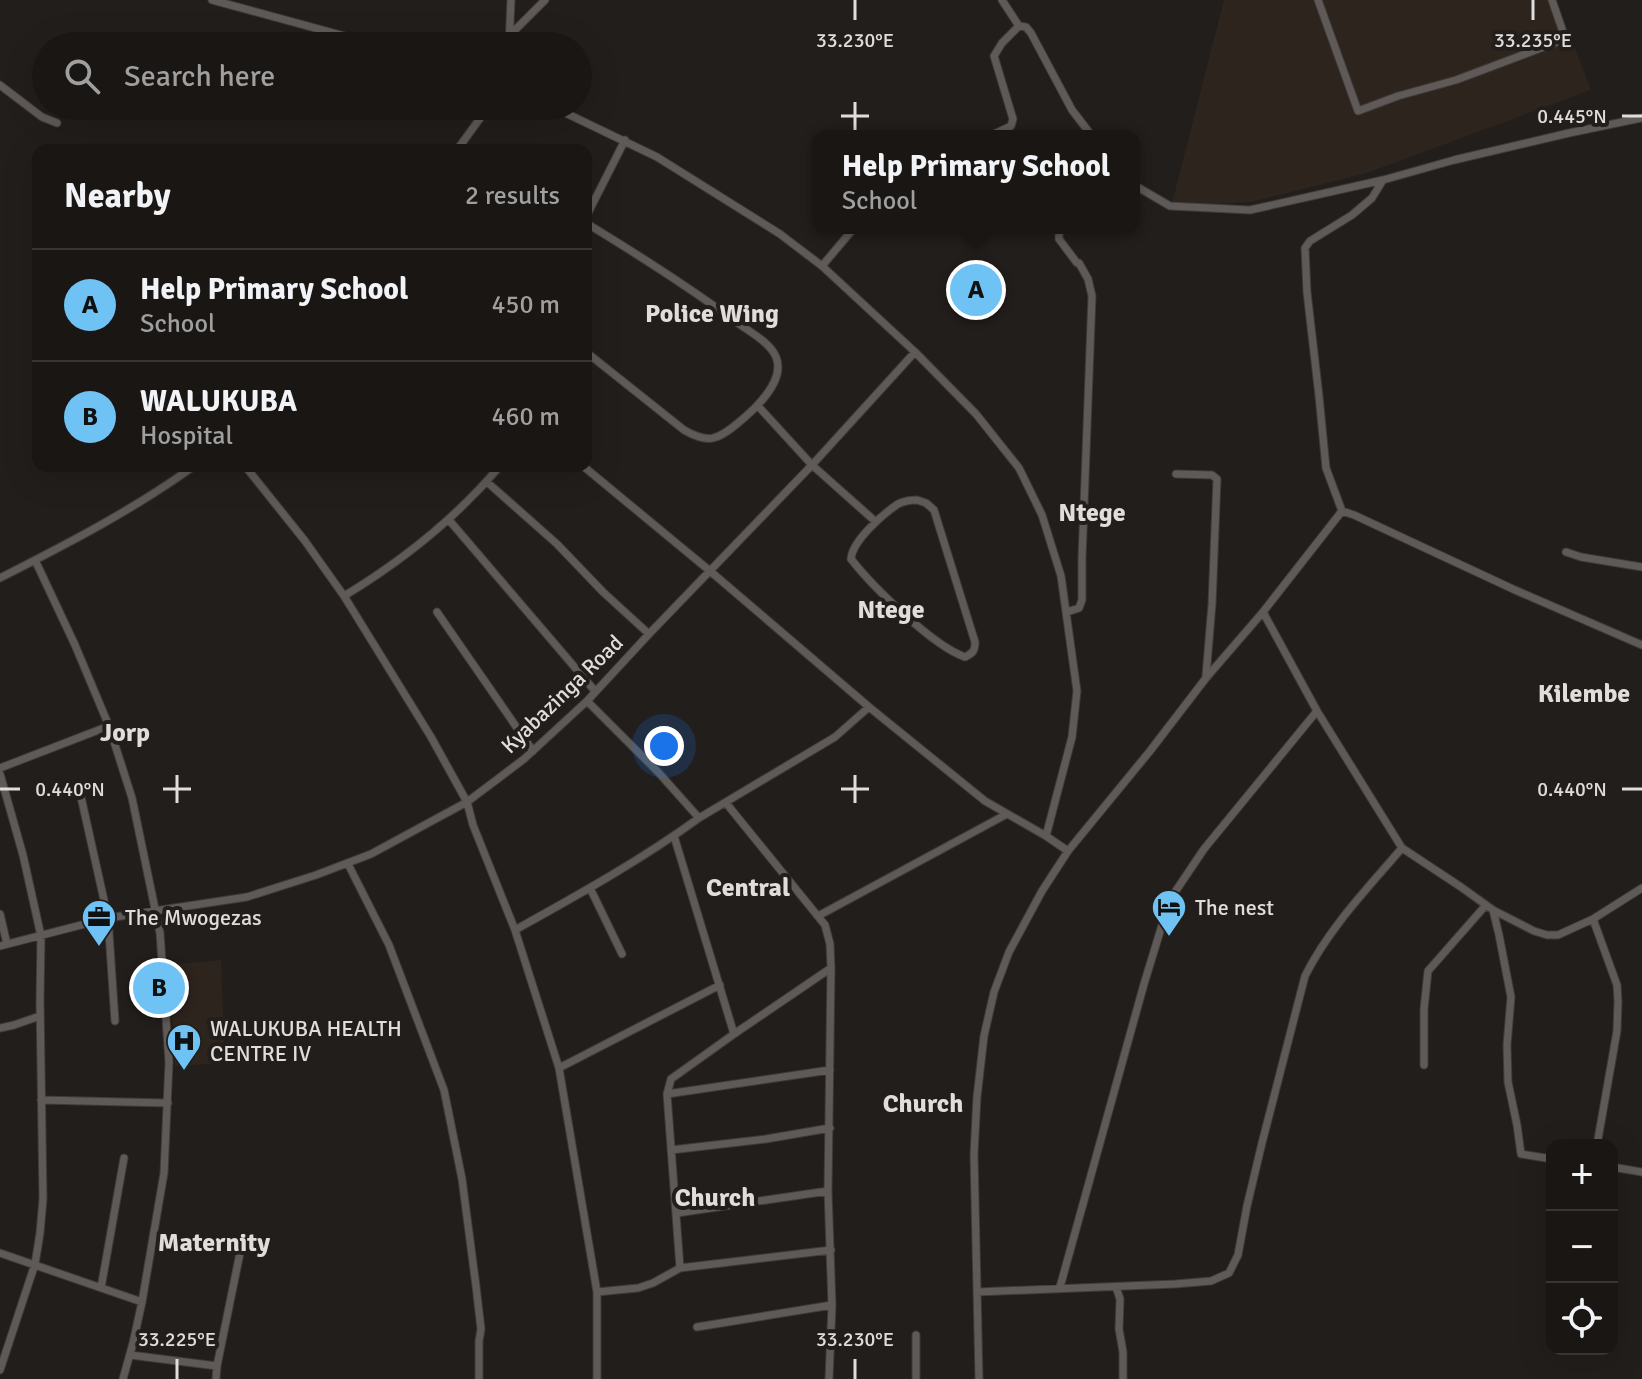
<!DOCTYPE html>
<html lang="en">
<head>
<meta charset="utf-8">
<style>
  :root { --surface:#1a1614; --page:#231f1d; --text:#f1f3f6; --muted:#9f9fa0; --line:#383534; --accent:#6fc2f4 }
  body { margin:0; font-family:Signika,sans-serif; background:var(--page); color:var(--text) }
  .controls { position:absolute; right:24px; bottom:24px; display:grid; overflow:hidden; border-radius:16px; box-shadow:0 8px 32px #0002 }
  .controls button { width:72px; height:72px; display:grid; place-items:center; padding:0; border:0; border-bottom:2px solid var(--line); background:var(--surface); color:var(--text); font:40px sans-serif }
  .you { position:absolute; left:664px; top:746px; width:28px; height:28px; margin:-20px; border:6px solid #fff; border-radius:50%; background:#1a73e8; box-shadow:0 0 0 12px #1a73e833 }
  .badge { display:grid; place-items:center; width:52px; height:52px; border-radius:50%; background:var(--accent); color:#111; font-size:26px; font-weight:700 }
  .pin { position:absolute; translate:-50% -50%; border:4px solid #fff; box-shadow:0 2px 8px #0006 }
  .popup { position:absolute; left:812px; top:130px; width:328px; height:104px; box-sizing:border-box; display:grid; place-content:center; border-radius:16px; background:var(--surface); filter:drop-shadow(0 2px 6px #0005); font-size:26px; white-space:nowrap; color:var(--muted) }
  .popup b { font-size:30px; color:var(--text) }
  .popup::after { content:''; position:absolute; left:50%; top:100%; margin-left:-16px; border:16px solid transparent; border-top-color:var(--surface) }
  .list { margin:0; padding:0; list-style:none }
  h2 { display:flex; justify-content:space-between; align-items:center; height:104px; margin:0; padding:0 32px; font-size:34px }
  h2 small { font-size:26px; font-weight:400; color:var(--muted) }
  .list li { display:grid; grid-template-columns:52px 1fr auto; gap:24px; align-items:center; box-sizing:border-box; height:112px; padding:0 32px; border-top:2px solid var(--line) }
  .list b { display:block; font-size:30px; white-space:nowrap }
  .list p { margin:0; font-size:26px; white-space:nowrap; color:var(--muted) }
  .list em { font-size:26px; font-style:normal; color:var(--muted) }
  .icon { flex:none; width:44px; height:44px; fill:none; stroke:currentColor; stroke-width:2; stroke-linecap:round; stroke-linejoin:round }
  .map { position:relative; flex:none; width:1642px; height:1379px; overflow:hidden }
  .search { position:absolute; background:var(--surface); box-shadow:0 8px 32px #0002; left:32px; top:32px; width:560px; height:88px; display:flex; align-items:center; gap:20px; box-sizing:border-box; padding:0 28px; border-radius:44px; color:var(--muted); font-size:30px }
  .panel { position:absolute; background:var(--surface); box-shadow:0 8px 32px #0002; left:32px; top:144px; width:560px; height:328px; border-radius:16px }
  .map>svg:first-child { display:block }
  .built { fill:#2e241e }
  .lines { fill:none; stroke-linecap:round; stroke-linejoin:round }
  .minor-casing { stroke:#3e3b39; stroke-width:9 }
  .minor { stroke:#5f5a57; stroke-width:7 }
  .ticks { fill:none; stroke:#e0dddb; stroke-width:3 }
  .labels { text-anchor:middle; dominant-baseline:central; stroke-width:8; stroke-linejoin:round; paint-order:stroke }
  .street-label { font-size:22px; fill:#e0dddb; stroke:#221e1b }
  .poi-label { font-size:22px; fill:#e0dddb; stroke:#221e1b; text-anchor:start }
  .quarter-label { font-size:26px; font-weight:bold; fill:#e0dddb; stroke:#221e1b }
  .ticks-label { font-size:20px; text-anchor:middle; fill:#e0dddb; stroke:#221e1b; stroke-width:8; stroke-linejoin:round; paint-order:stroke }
</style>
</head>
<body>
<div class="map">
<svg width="1642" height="1379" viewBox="0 0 1642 1379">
  <rect width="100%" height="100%" fill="#221e1b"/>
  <path class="built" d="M1224,0H1556L1591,90L1367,173L1251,202L1171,207Z
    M221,960L225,1063L175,1066L169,965Z"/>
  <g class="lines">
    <g class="minor-casing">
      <path id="minor" d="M212,0L381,46
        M1318,0L1358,111L1398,96L1456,80L1557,42L1562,29L1552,0
        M1019,26L1026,27L1031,33L1072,110L1092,136
        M510,35L545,0
        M509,46L511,0
        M0,85L42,117L57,123
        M551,106L657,157L780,234L822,266L915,352L976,414L1019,468L1042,515L1061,576L1077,691L1072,737L1046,836
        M990,136L1011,126L1013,119L994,56L1002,43L1019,26L1002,0
        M457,150L489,106
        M1134,185L1170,206L1250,210L1383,180L1454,160L1569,133L1642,118
        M586,217L625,140
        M586,223C637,254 687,286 735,321C748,331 770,342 776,357C786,381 754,410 738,423C718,440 708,444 684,430L586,352
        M1059,231V239L1077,263H1079L1088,279L1092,296L1082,558V600L1079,608L1067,612
        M822,266L854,228
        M758,406L812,465L876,522
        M245,466L305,541L344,596L431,737L467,802L473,825L515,930L559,1068L597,1292V1379
        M583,466L710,571L869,707L985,801L1046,836L1068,851
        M1176,474L1212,475L1217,479L1212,604L1206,676
        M487,482L557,544L603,592L649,634
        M917,500L926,503L934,510L975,642C975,651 973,653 965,657C933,646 873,587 851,559C852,541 883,514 898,504C904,501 910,500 917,500Z
        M1342,511L1326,468L1319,396L1307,292L1305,248L1310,241L1352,215L1372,198L1383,180
        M449,520L595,691
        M1566,552L1581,557L1642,567
        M35,560L75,645L109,726L132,798L160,933L169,1062L164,1173L142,1302L133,1343L123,1379
        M0,578C67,544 133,510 194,466
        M344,596C402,561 456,518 500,466
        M437,612L533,751
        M1263,612L1317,711L1402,848L1461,887L1493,910L1534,931L1547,935H1558L1593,919L1642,888
        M587,701L658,772L699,818L835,737L869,707
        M0,768L109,726
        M0,774L23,855L41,936L40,1001L43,1199L40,1233L35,1264L0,1370
        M81,797L108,918L115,1021
        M726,803L825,925L830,944L831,968L828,1191L832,1305L829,1379
        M674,836L734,1034
        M348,864L389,945L444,1090L462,1179L476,1286L481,1329L479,1341V1379
        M590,888L622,954
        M1493,910L1499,935L1511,997L1507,1045L1508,1082L1517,1125L1521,1154L1552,1159
        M0,914L7,944
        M818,916L1007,814
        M1593,919L1617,985L1618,1001L1617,1031L1597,1145
        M515,930C578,895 641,860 699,818
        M0,946L108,918L247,897L316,875L371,854L467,802L524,759L587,701L649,634L812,465L915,352
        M0,1028L14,1025L40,1016
        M1424,1065V1009L1428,971L1486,905
        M559,1068L720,985
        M667,1094L830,1070
        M41,1100L168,1103
        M671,1150L766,1139L830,1128
        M1612,1167L1642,1172
        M677,1213L828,1191
        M0,1253L142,1302
        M680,1268L831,1250
        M1060,1287L1144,984L1166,912L1175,892L1204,849L1317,711
        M1116,1287L1120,1299L1119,1329L1123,1352V1379
        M101,1288L124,1158
        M597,1292L638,1288L653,1283L680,1268L667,1094L671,1079L734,1034L831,968
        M977,1292L1175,1284L1211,1281L1229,1273L1238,1255L1247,1206L1262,1143L1305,976C1329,928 1367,889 1402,848
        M697,1327L832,1305
        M130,1355L217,1366L241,1248
        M216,1379L217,1366
        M916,1379V1335
        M979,1379L974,1154L977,1097L984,1036L994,992L1009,952L1042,891L1068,851L1150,751L1206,678L1263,612L1342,511L1354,515L1515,590L1642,645"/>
    </g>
    <use href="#minor" class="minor"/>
  </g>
  <path class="ticks" d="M855,0V20M1533,0V20M855,102V130M841,116H869M1622,116H1642M177,775V803M855,775V803M0,789H20M163,789H191M841,789H869M1622,789H1642M177,1359V1379M855,1359V1379"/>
  <defs>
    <g id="hotel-pin" transform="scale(1.8)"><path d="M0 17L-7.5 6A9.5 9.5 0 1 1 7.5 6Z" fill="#6fc2f4" stroke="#221e1b"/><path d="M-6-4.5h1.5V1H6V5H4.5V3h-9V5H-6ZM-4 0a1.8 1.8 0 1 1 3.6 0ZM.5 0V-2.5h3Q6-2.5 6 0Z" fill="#111"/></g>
    <g id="office-pin" transform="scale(1.8)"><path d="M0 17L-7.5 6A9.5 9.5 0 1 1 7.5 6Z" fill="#6fc2f4" stroke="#221e1b"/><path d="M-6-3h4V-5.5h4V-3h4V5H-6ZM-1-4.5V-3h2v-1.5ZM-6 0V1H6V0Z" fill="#111"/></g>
    <g id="hospital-pin" transform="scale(1.8)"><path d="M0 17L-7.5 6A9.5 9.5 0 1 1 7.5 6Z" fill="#6fc2f4" stroke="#221e1b"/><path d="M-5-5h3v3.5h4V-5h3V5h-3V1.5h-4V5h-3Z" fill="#111"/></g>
  </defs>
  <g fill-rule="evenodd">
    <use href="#hotel-pin" x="1169" y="907"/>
    <use href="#office-pin" x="99" y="917"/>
    <use href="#hospital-pin" x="184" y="1041"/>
  </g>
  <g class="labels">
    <g class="street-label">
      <text transform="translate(562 694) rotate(-44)">Kyabazinga Road</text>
    </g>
    <g class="poi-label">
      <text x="1195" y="907">The nest</text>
      <text x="125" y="917">The Mwogezas</text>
      <text x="210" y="1028">WALUKUBA HEALTH<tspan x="210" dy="25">CENTRE IV</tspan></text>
    </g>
    <g class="quarter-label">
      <text x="712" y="314">Police Wing</text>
      <text x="1092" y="513">Ntege</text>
      <text x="891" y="610">Ntege</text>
      <text x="1584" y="694">Kilembe</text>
      <text x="125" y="733">Jorp</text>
      <text x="748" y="888">Central</text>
      <text x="923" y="1104">Church</text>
      <text x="715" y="1198">Church</text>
      <text x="214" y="1243">Maternity</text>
    </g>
  </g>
  <g class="ticks-label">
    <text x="855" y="47">33.230°E</text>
    <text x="1533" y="47">33.235°E</text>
    <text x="1572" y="123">0.445°N</text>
    <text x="70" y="796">0.440°N</text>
    <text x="1572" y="796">0.440°N</text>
    <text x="177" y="1346">33.225°E</text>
    <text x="855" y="1346">33.230°E</text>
  </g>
</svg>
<div class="controls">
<button>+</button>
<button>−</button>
<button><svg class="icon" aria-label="locate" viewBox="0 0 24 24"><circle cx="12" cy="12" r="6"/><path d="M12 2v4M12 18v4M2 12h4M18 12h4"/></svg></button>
</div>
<div class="you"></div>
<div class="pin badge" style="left:976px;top:290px">A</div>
<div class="popup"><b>Help Primary School</b>School</div>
<div class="pin badge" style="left:159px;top:988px">B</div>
<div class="search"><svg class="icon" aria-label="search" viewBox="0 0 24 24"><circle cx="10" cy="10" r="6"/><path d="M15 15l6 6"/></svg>Search here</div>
<section class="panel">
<h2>Nearby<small>2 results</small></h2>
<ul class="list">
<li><span class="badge">A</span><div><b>Help Primary School</b><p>School</p></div><em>450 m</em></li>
<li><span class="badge">B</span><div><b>WALUKUBA</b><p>Hospital</p></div><em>460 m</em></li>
</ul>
</section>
</div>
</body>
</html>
